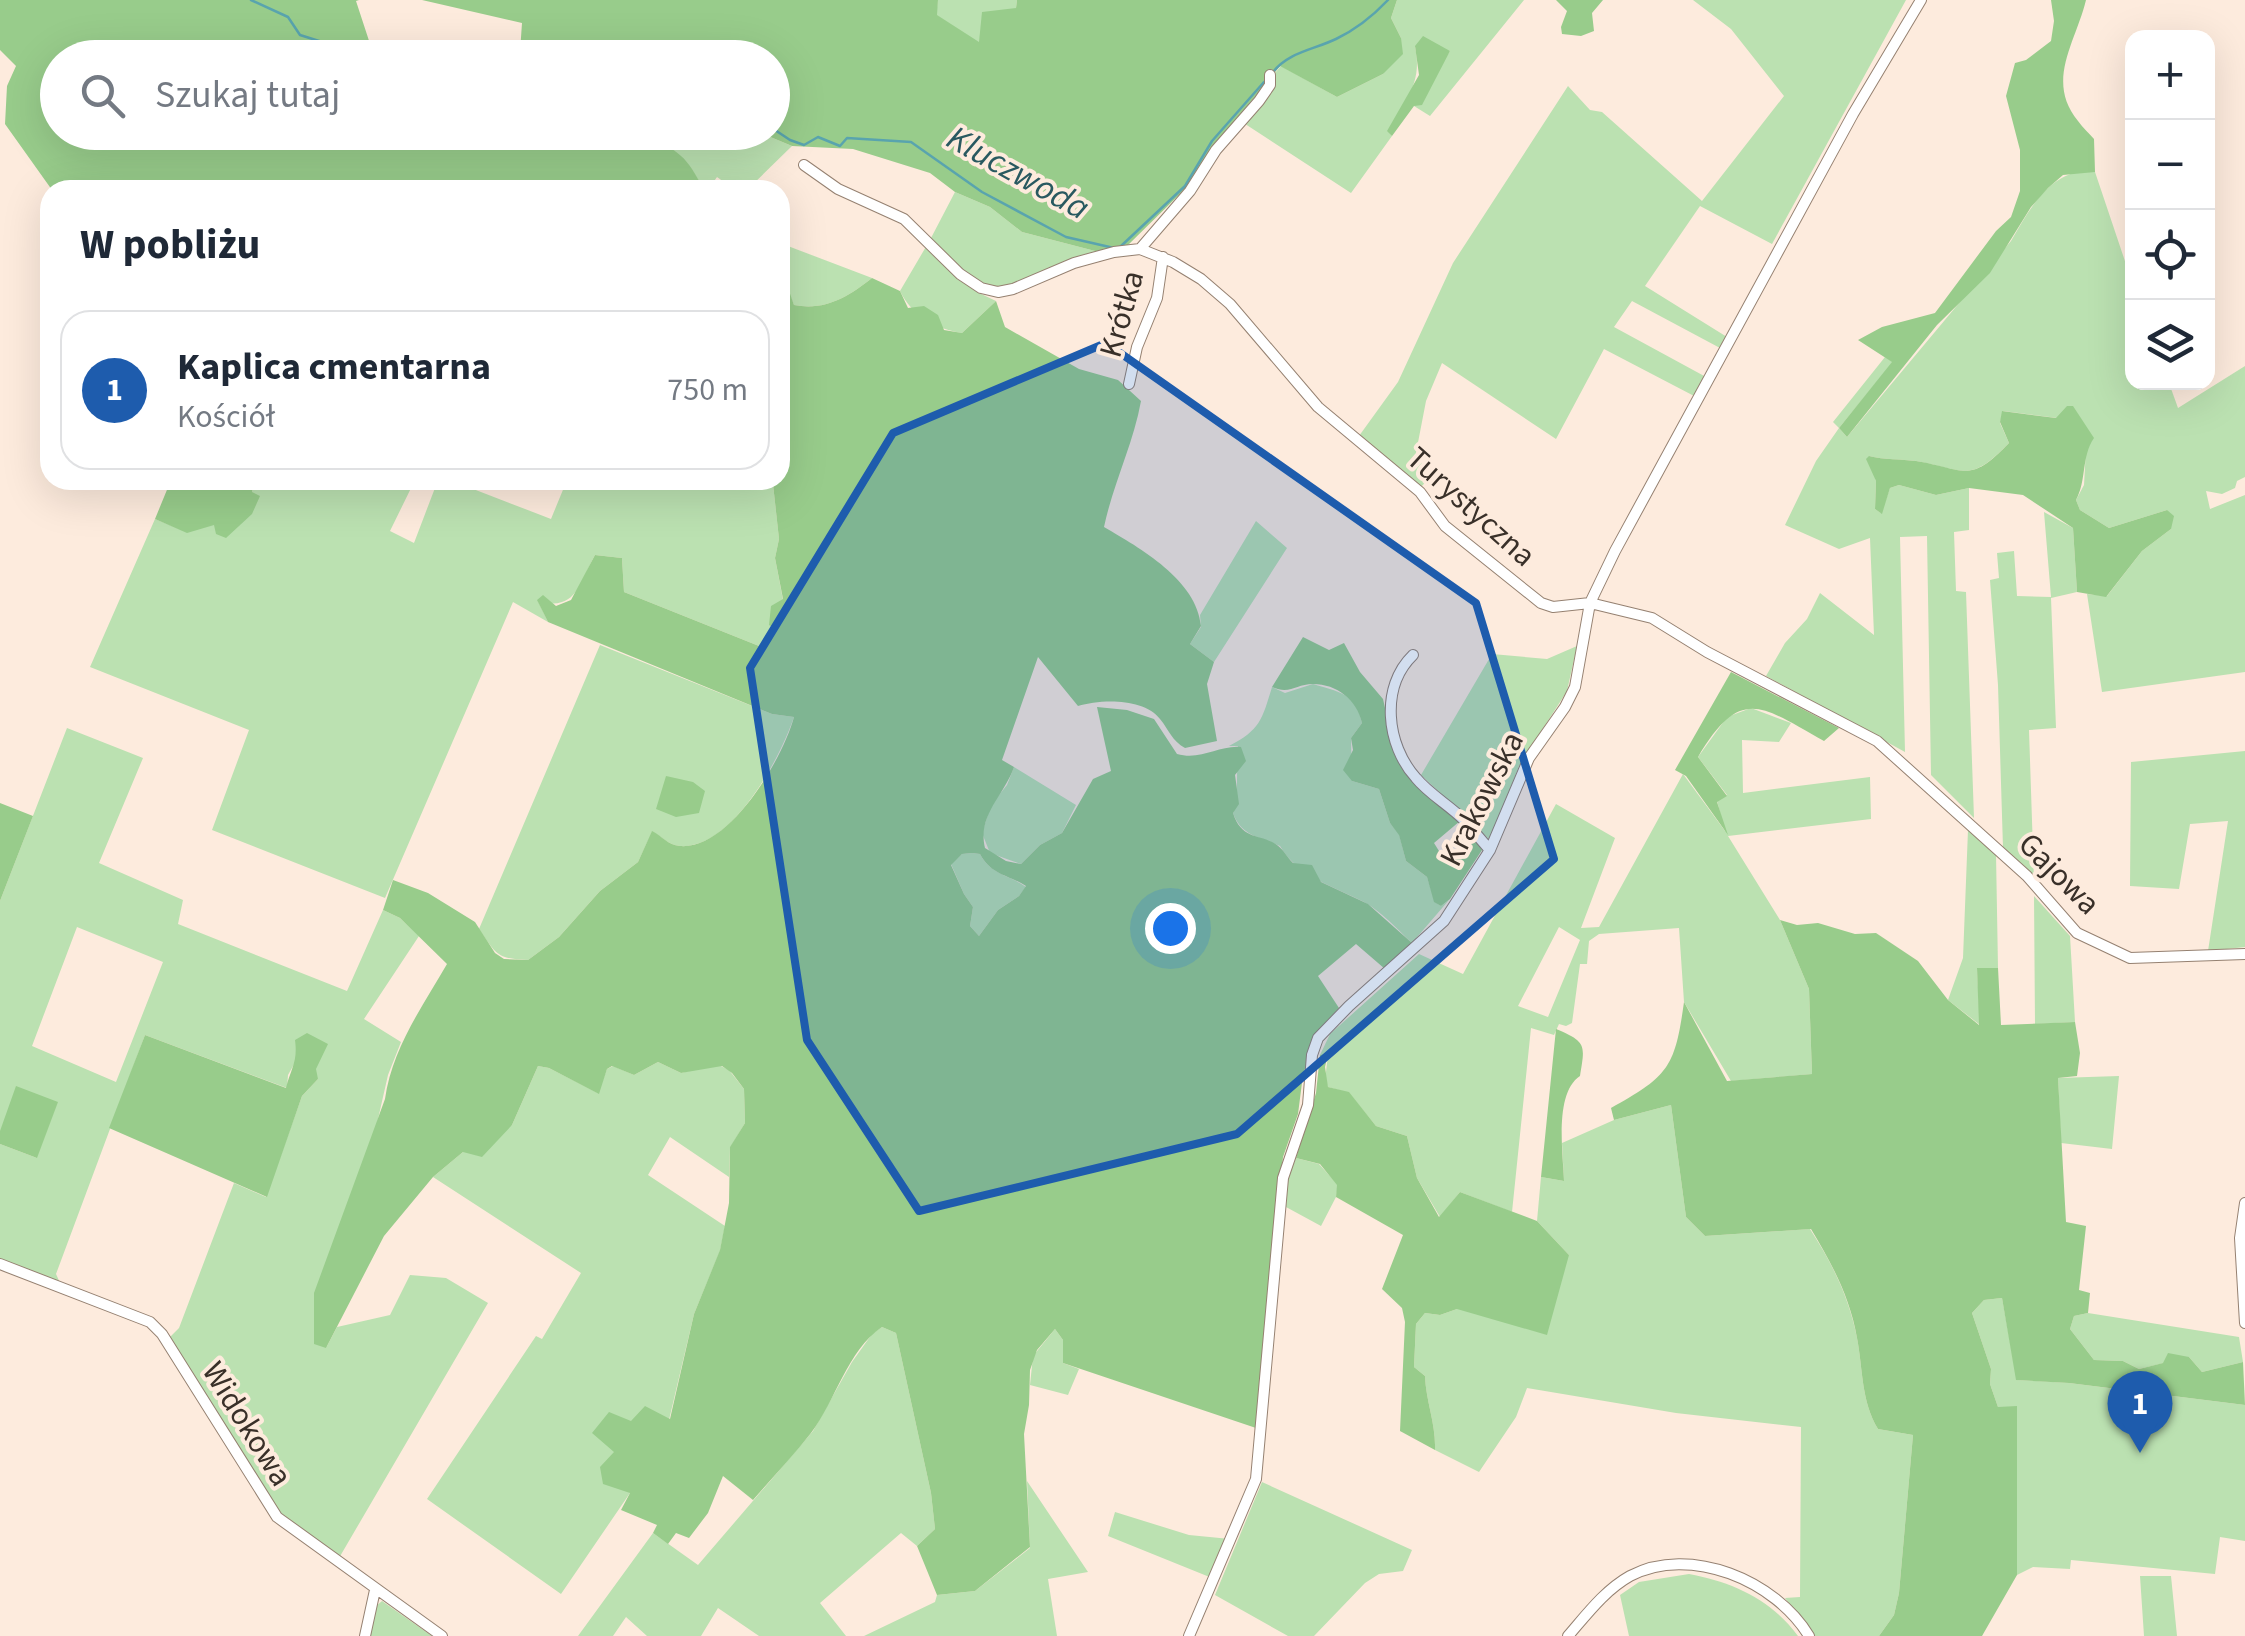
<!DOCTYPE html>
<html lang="pl">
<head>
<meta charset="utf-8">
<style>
  :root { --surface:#fff; --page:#f6f6f7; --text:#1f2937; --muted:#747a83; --line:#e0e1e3; --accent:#1e5cad }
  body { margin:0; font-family:"Source Sans 3",sans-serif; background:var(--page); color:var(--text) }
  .controls { position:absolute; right:30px; top:30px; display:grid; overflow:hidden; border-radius:20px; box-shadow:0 10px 40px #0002 }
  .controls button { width:90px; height:90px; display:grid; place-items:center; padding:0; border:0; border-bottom:2px solid var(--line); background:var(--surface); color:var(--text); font:50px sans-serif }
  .you { position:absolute; left:1170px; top:928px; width:35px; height:35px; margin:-25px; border:8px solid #fff; border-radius:50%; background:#1a73e8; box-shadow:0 0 0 15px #1a73e833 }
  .badge { display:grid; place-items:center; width:65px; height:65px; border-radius:50%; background:var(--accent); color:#fff; font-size:32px; font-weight:700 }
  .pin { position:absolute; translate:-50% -82px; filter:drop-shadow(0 2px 5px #0008) }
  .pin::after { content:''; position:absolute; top:52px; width:35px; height:30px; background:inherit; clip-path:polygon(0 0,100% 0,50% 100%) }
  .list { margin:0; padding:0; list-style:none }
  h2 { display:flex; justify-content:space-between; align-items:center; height:130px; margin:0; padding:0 40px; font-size:42px }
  h2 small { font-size:32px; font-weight:400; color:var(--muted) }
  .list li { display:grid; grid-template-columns:65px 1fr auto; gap:30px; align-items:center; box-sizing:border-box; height:160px; margin:0 20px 20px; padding:0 20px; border:2px solid var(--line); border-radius:30px }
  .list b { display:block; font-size:38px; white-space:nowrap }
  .list p { margin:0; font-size:32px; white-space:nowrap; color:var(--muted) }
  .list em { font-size:32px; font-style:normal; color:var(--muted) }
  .icon { flex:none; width:55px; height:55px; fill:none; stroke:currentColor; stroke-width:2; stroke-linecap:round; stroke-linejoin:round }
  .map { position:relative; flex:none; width:2245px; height:1636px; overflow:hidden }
  .search { position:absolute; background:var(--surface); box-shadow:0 10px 40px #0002; left:40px; top:40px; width:750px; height:110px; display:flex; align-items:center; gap:25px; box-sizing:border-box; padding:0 35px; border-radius:55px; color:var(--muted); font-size:38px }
  .panel { position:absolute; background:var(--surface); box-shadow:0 10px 40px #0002; left:40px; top:180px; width:750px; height:310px; border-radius:30px }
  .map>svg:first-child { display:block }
  .green { fill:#bbe1b1; fill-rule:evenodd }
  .forest { fill:#98cc8b; fill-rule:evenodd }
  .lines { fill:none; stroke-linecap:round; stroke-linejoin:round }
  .stream { stroke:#59a4ae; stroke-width:2.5 }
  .minor-casing { stroke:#958171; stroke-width:12 }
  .minor { stroke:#fff; stroke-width:10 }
  .marked { fill:#1e5cad; fill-opacity:0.2; stroke:#1e5cad; stroke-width:8; stroke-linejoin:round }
  .labels { text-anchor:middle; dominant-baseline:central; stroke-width:8; stroke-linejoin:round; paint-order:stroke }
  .street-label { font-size:32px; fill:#393029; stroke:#fdebdd }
  .water-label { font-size:35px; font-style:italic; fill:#295960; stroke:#fdebdd }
</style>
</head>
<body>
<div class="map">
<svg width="2245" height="1636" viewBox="0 0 2245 1636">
  <rect width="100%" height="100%" fill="#fdebdd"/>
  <path class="green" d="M938,0H1017L1016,8L979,43L936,15Z
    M1397,0H1524L1430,116L1414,106L1450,51L1415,47C1423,83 1405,101 1388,131L1392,136L1351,193L1236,118L1281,66L1337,97L1383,74L1401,38L1391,18Z
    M1693,0H1906L1772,244L1700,206L1645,286L1727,337L1720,348L1632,301L1614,327L1706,377L1696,397L1604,349L1556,439L1442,363L1426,401L1415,458L1435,472L1421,487L1359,436L1398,382L1453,263L1568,86L1590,110L1602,112L1702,201L1784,96L1731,29Z
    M646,132L761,133L792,146L747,190H735L717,177L708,190H704C688,160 675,148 643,137Z
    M2081,171L2095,172L2132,282V382L2169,383L2178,408L2245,366V477L2237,481L2235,488L2222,494L2206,491L2210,509L2245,495V672L2102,692L2087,594L2107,596L2142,551L2171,529L2167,510L2109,528L2080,510L2076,500L2084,485L2086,449L2057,418L2003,411L2000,423L2009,443C1969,484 1966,470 1916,461C1901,459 1885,460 1869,456L1876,481L1875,509L1881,513L1890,488L1899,485L1936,495L1969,488V530L1954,532L1956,591L1966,592L1974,818L1931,775L1927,536L1900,537L1905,752L1766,676L1785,643L1807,619L1820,593L1874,635L1870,538L1839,549L1785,525L1816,461L1839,428L1833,422L1885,357L1893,362L1839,428L1847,437L2011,241C2029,211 2045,178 2081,171Z
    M955,192L990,207L1022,232L1099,252L1000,289C970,284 951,259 931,238Z
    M780,243L872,278C848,297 825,311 794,305L781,274Z
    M927,245L977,292L996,301L962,333C936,329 912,316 900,291Z
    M255,480H415L390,531L414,543L438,480H450L551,519L567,480H762L773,484L779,539L775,558L783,600L775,628L764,648L624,592L622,558L595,555C579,584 576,612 538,601L548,622L513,602L385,898L212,830L249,730L90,667L155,519L187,532L252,492Z
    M2044,512L2073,528L2077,592L2051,598L2056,728L2029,730L2034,881L2003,848L1998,685L1990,580L1999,578L1997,553L2014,551L2017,596L2051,597Z
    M1256,521L1287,548L1214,662L1190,644L1201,627L1200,615Z
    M600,645L772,714L794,717C780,758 732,850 680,846C668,845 662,836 652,832L638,862L600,891L559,937L528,960C497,959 496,954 479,929Z
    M1577,646L1567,691L1519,766L1490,840L1421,775L1492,654L1547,659Z
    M1313,684C1339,692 1356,693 1362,723L1351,738L1352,781L1379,789L1390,823L1399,834L1406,861L1427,877L1435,902L1441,906L1449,900L1412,943C1397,929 1382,912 1364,902C1335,887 1298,877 1280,846C1260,837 1241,836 1233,813C1239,804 1236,762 1238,746H1229C1260,730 1262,720 1272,687L1285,693Z
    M1751,708L1791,723L1779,742L1742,740L1743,793L1870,777L1871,819L1728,836L1780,920L1809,989L1812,1074L1731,1081L1684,1002L1679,928L1599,934L1589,941L1587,964H1580L1572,1023L1566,1026L1559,1024L1554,1035L1531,1028L1512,1212L1460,1192L1440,1217L1417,1178L1407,1136L1376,1126L1349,1093L1328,1087L1325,1080L1328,1055H1320L1330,1034L1419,954L1463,974L1556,804L1615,838L1581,928L1599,927L1683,774L1725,831L1717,801L1727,795L1698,757L1727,717ZM1559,927L1580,940L1548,1017L1518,1006Z
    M67,728L143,758L99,863L183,900L178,924L347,991L383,910L400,918L419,936L364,1019L401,1042L388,1075L326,1348L337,1327L390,1315L410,1275L446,1278L488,1303L339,1558L284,1520L170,1337L179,1328L234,1183L266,1197L302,1096L318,1079L297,1059L288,1075L287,1088L145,1035L56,1274L61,1285L0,1260V1144L37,1158L0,1131V901ZM77,927L163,962L116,1082L32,1046Z
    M2245,751V947L2208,951L2228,821L2190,824L2179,889L2130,886L2131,762Z
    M1014,767L1076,805L1062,833L1040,845L1021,864L990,853L982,833L991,805L1007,785Z
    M1968,830L1996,854L1998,968L1977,969L1980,1025L1948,1000L1963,958Z
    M972,853L980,854C991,875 1010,875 1026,887L1019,896L998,910L979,936L970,926L973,907L964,894L951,864L962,854Z
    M2034,896L2070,936L2075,1022L2035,1024Z
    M658,1062L681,1073L717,1064L729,1070L744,1089L745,1123L730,1148L729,1177L670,1137L648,1175L725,1226L720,1251L694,1314L669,1420L614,1452L630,1493L561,1594L427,1499L536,1336L542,1339L581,1273L433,1177L463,1152L512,1125L538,1066L549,1068L598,1093L607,1069L613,1066L634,1075Z
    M2119,1076L2112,1149L2061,1143L2058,1078Z
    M1671,1105L1686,1217L1705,1236L1810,1229C1832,1263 1849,1297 1857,1338C1863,1369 1861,1401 1878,1429L1913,1435L1899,1593L1894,1615L1879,1636H1815L1785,1598L1800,1597L1801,1427L1676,1413L1527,1388L1516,1417L1479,1472L1435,1450C1436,1424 1426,1402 1425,1376L1414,1367L1416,1324L1425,1313L1440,1315L1457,1309L1569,1255L1537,1221L1541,1177L1564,1181L1562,1143L1614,1120Z
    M1296,1158L1319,1164L1338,1185L1336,1197L1321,1226L1286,1207L1287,1181Z
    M2002,1298L2017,1380L2069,1383L2245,1405V1541L2220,1537L2215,1574L2071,1560L2070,1569L2033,1567L2017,1575V1407H1998L1990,1384L1991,1369L1972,1313L1984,1300Z
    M2088,1313L2239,1337L2243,1362L2202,1372L2189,1357L2139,1369L2123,1361L2094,1360L2070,1329L2074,1316Z
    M882,1327L896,1333L931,1493L935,1529L917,1546L901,1533L820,1603L846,1636H759L718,1608L701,1636H647L626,1617L613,1636H578L653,1533L698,1565L813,1431L852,1362L872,1334Z
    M1055,1329L1063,1340V1363L1079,1369L1068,1395L1030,1385L1033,1356Z
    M1027,1481L1088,1572L1048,1579L1057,1636H864L935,1602L937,1595L975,1591L1030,1548Z
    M1262,1482L1412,1550L1403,1571L1379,1574L1365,1583L1314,1636H1288L1215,1595Z
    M1115,1512L1189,1535L1230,1539L1212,1578L1108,1536Z
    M1689,1574C1732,1582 1771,1599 1798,1636H1629L1620,1595L1639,1582Z
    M2140,1576H2171L2177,1636H2144Z
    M382,1601L432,1636H370L375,1607Z"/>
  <path class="forest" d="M0,0H359L356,1L373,53L383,57L58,58V132L646,133L644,137C679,149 687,157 704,190H52L5,124L7,86L16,66L0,50Z
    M422,0H938L937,15L979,42L982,12L1016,8L1017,0H1397L1391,18L1401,38L1403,54L1383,74L1337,97L1280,66L1211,150L1187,187L1126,247L1099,252L1022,232L990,207L955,192L930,173L853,149L792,146L761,133L772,132V58L490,57L494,51L520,52L522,23Z
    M1556,0H1603L1592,13L1594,31L1581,36L1562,34L1561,27L1567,11Z
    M2051,0H2086C2076,42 2045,81 2078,121C2083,128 2089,133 2094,139L2095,172L2063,175L2048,188L2031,207L1990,273L1937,325L1847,437L1839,428L1892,362L1858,340L1882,327L1935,313L1996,231L2011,217L2020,191V150L2006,96L2015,63L2026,60L2051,41L2054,21Z
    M1423,36L1450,51L1422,105L1414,106L1392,136L1387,131L1419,75L1415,46Z
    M780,265L794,305C825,311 848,297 872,278L900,291L908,308L924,306L938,315L944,330L962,333L996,301L1005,327L1079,369L1118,380L1141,401C1133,445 1113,484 1104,527C1140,548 1197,580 1201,626L1190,644L1214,662L1207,684L1217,741L1185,748C1172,741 1169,730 1160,719C1144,698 1101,699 1078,706L1038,657L1002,760L1014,767C1004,796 977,815 985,848L1006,861L1021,864L1040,845L1062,833L1093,779L1111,771L1097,707L1127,710L1154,719L1177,754C1201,761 1219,745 1241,747L1246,761L1235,775L1239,804L1233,813C1242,841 1260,833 1277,845C1283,849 1287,857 1293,863L1312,865L1321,882L1368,904L1412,943L1385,969L1356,944L1318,976L1339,1008L1316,1033L1303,1075L1298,1114L1283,1157L1256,1428L1063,1363V1340L1055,1329L1037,1350L1030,1370L1029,1405L1024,1434L1030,1547L975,1591L937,1595L917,1546L935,1529L931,1493L896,1333L882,1327C847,1351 836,1400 811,1433C793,1456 772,1478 753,1500L723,1476L708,1513L689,1538L676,1533L668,1544L653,1533L657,1525L621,1510L630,1493L603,1484L600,1467L614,1452L592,1433L609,1412L631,1421L645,1406L670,1419L694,1314L720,1250L729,1203L730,1147L745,1123L744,1089L732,1073L722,1066L681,1073L658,1062L634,1075L612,1066L607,1069L599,1094L549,1068L538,1066L512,1125L482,1157L463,1152L433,1177L384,1236L326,1348L314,1344V1293L385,1099C392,1049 422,1007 447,964L400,918L383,910L393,880L428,893L475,922L495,953L504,959L528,960L559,937L600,891L638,862L652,831C662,836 668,845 680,846C730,850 783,758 794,717L772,714L548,622L537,600L543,595L556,606L571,600L595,555L622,558L624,592L764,648L775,629L769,625L771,606L783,599L775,558L779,539L773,484L762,480H780ZM972,853L980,854C991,875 1009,875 1026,886L1019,896L998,910L979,936L970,926L973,907L964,894L951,865L962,854Z
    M2067,406H2073L2094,438C2081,457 2087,480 2076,500L2080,510L2109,528L2167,510L2174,516L2171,529L2142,551L2106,597L2077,592L2073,528L2023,495L1969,488L1936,495L1899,485L1890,488L1882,514L1875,509L1876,481L1866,459L1869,456C1885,460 1901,459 1916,461C1965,469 1969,485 2009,443L2000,422L2002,411L2056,418Z
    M171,480H255L252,492L260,496L252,514L226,538L216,534L214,525L187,533L155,519Z
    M1303,637L1329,650L1344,643L1360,672L1383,699L1394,748L1460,821L1434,843L1444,859L1476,841L1482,850L1450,899L1441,906L1434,902L1427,877L1406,861L1399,835L1390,823L1379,789L1352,781L1343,770L1353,750L1351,738L1362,723C1357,700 1337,684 1313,684C1296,684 1290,695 1272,687Z
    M1731,672L1839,728L1824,741C1761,706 1741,685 1698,757L1727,796L1717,802L1728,835L1686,776L1675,770Z
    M666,776L693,782L705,791L699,813L676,817L656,809Z
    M0,803L33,816L0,901Z
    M1780,920L1797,925L1818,923L1855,934L1876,933L1918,961L1948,1000L1979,1025L1977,968H1998L2001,1025L2075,1022L2080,1053L2077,1076L2058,1078L2066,1222L2086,1226L2079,1290L2090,1293L2088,1313L2074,1316L2070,1329L2094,1360L2123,1361L2139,1369L2163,1363L2168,1353L2189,1357L2202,1372L2243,1362L2245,1405L2069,1383L2016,1380L2002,1298L1984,1300L1972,1313L1991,1369L1990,1384L1998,1407L2017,1406V1575L1982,1636H1879L1894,1615L1899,1593L1913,1435L1878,1429C1861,1401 1863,1369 1857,1338C1850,1297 1832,1264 1811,1229L1705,1236L1686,1217L1671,1105L1614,1120L1611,1108C1669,1076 1675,1067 1684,1002L1727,1081L1812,1074L1809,989Z
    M1556,1029C1587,1042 1585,1045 1580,1076C1554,1093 1563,1153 1564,1181L1541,1177Z
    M307,1033L328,1044L316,1069L318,1079L302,1096L267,1197L109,1128L145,1035L286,1088C291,1068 298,1062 295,1040Z
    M1328,1054L1325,1067L1328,1087L1349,1092L1376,1126L1407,1136L1417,1178L1439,1217L1460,1192L1537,1221L1569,1255L1547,1335L1457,1309L1440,1315L1425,1313L1416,1324L1414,1367L1425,1376C1426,1402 1436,1424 1435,1450L1400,1431L1405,1322L1402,1308L1382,1289L1403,1235L1336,1197L1337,1185L1320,1164L1296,1158L1316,1093L1320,1055Z
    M16,1086L58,1102L37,1158L0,1144V1131Z"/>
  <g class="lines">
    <path class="stream" d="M251,0L288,17L300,35L373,58
      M505,58H514
      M1273,72C1289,52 1313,50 1336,39C1357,29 1372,17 1388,0
      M772,128L790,140L804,145L818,137L840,146L847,138L911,142L982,192L1066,237L1114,248L1120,247L1185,186L1212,141L1264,82"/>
    <g class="minor-casing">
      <path id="minor" d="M804,165L838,189L904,219L960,274L981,288L998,292L1013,289L1074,263L1114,252L1140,249L1173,262L1201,279L1230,304L1318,407L1420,492L1445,526L1541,603L1553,607L1590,603L1652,618L1707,652L1877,741L2027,876L2077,933L2130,958L2245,954
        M1140,249L1190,191L1216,150L1259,101L1270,85V75
        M1129,384L1137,347L1157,298L1163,257
        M1413,655C1380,687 1386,745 1416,778C1429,794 1449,805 1464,820C1473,830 1481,840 1490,850
        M2245,1203L2240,1238L2245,1323
        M0,1264L150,1322L162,1334L277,1517L442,1636
        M365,1636L375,1590
        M1189,1636L1256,1479L1283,1178L1308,1105L1312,1055L1318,1038L1349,1006L1444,921L1490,850L1529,758L1565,707L1575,687L1590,603L1615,551L1853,114L1921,0
        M1568,1636C1587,1614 1605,1590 1630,1576C1690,1544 1776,1581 1809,1636"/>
    </g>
    <use href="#minor" class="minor"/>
  </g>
  <path class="marked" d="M1106,343L1476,603L1554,859L1237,1134L919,1211L807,1040L750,668L893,433Z"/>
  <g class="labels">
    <g class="street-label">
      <text transform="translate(1122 314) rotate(-74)">Krótka</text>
      <text transform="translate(1471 507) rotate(42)">Turystyczna</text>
      <text transform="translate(1482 799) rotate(-63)">Krakowska</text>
      <text transform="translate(2059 874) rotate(45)">Gajowa</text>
      <text transform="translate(247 1424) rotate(58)">Widokowa</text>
    </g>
    <g class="water-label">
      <text transform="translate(1018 173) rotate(29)">Kluczwoda</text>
    </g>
  </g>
</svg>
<div class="controls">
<button>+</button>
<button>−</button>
<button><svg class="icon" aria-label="locate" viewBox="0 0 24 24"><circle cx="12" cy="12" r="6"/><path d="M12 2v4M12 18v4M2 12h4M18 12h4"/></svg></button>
<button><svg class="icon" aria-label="layers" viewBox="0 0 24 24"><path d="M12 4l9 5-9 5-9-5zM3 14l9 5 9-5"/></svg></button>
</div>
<div class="you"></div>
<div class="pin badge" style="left:2140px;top:1453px">1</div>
<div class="search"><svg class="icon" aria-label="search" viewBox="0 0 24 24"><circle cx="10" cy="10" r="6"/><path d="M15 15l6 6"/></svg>Szukaj tutaj</div>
<section class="panel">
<h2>W pobliżu<small></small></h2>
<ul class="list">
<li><span class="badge">1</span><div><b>Kaplica cmentarna</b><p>Kościół</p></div><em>750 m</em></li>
</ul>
</section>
</div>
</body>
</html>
